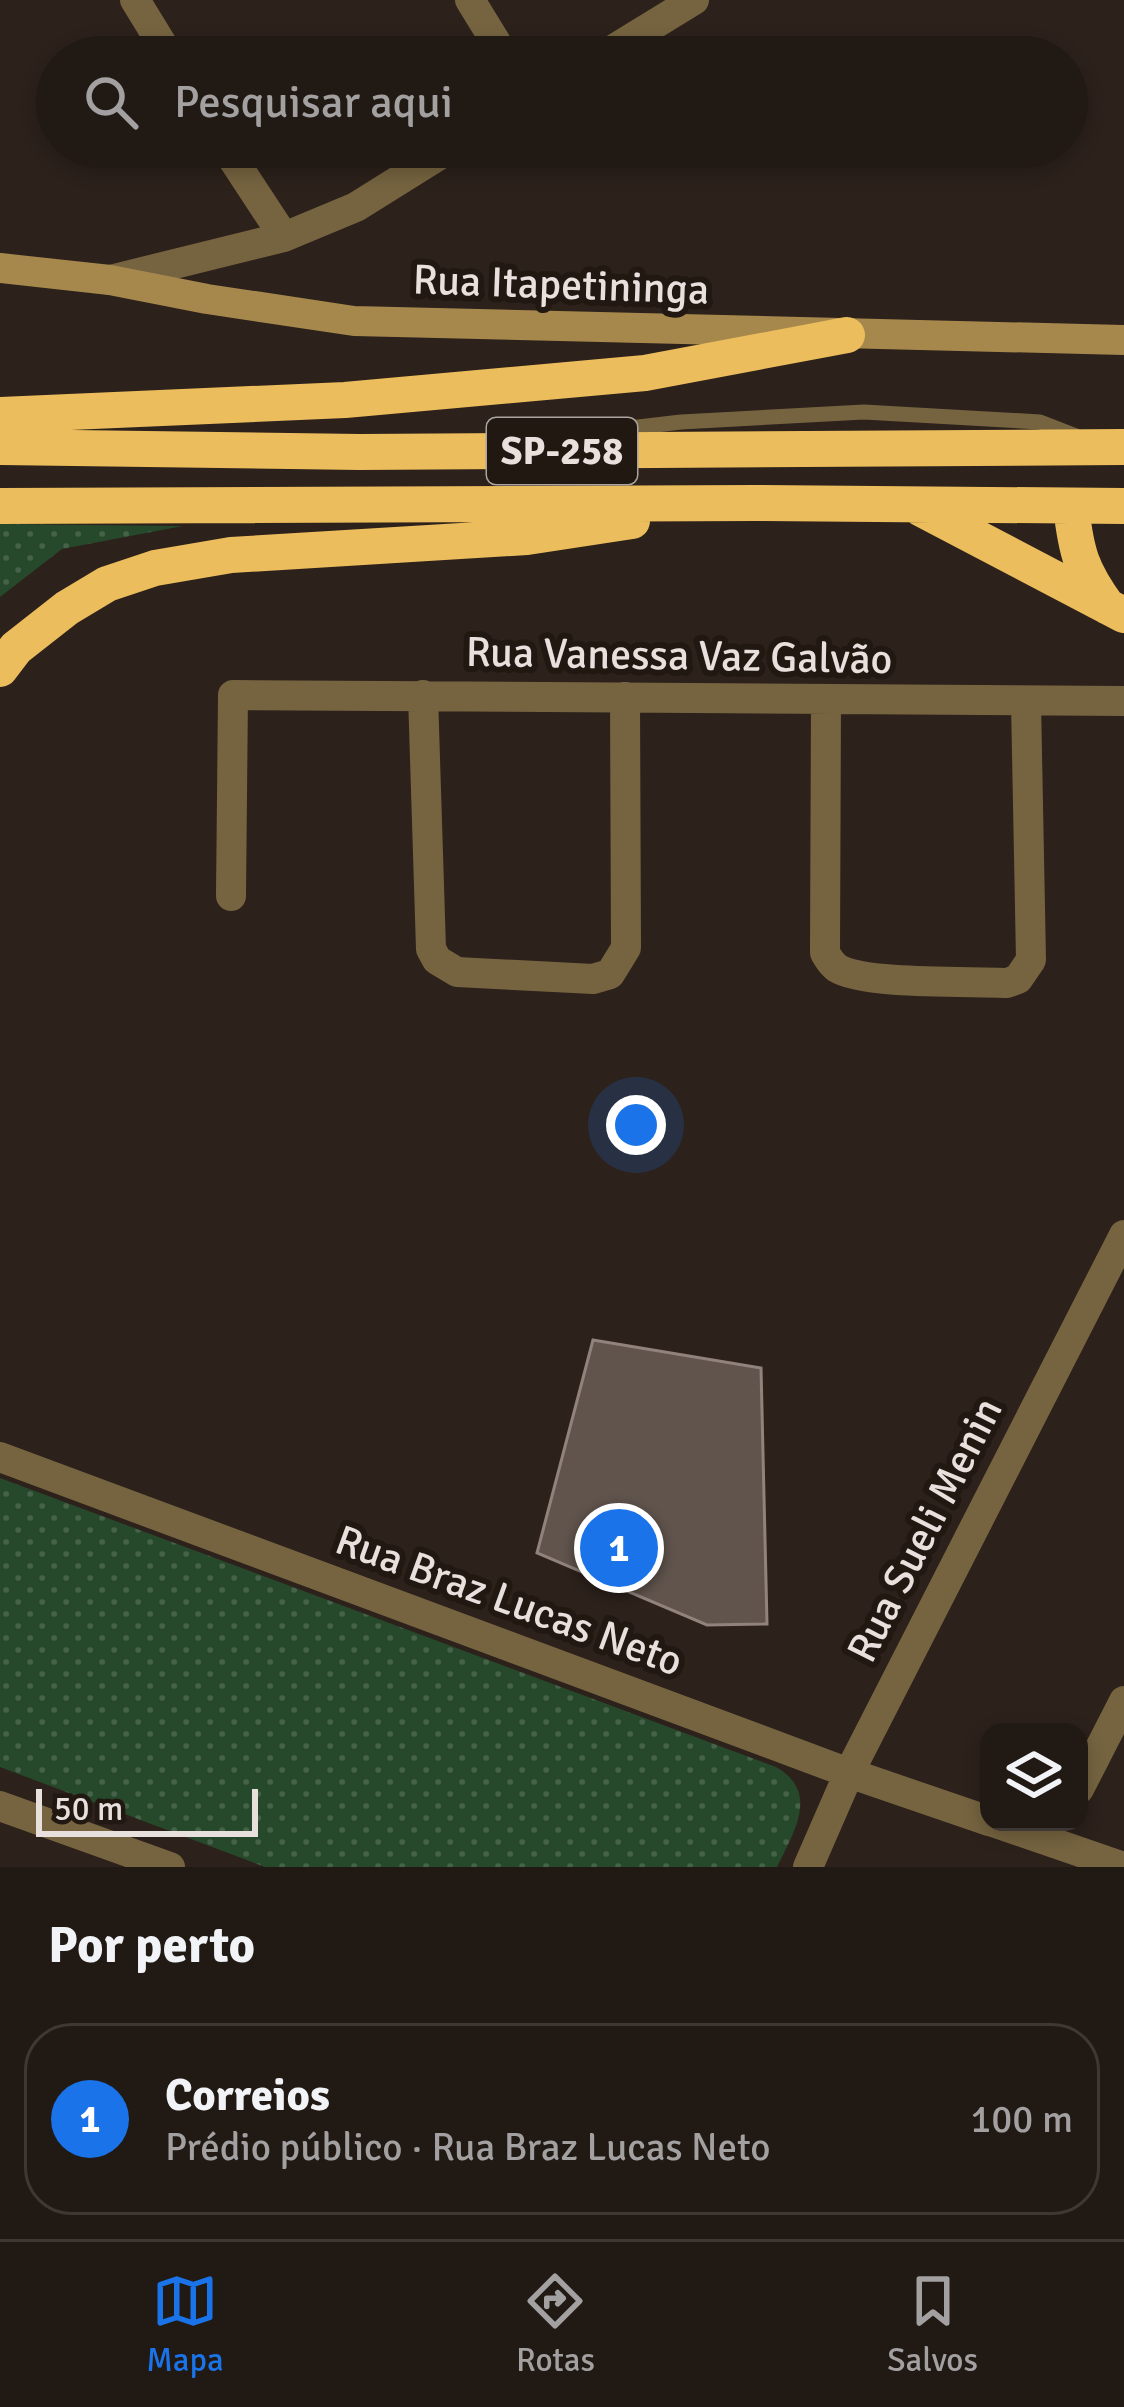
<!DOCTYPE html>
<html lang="pt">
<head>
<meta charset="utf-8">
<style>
  :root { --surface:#211914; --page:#2d2622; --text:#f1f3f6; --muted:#a2a0a0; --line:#3e3834; --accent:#1a73e8 }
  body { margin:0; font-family:Signika,sans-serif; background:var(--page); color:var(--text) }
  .controls { position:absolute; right:36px; bottom:36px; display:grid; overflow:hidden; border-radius:24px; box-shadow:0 6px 18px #0003 }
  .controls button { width:108px; height:108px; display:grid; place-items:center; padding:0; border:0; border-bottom:3px solid var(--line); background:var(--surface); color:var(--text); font:60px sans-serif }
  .scale { position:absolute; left:36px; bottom:30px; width:222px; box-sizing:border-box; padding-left:12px; border:6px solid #e7e0dc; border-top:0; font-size:33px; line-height:42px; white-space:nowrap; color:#e7e0dc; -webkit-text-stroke:9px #221812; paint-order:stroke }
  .you { position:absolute; left:636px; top:1125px; width:42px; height:42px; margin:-30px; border:9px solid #fff; border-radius:50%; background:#1a73e8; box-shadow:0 0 0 18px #1a73e833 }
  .badge { display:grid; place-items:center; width:78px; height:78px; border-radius:50%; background:var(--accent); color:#fff; font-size:39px; font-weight:700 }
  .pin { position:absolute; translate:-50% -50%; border:6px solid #fff; box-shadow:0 3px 12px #0006 }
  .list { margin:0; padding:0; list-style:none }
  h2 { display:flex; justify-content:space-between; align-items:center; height:156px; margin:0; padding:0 48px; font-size:51px }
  h2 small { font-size:39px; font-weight:400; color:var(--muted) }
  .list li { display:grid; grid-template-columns:78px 1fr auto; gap:36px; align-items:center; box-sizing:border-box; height:192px; margin:0 24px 24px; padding:0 24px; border:3px solid var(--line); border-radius:48px }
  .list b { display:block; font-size:45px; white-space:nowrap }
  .list p { margin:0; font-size:39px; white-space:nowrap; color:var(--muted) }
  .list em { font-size:39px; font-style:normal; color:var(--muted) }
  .icon { flex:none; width:66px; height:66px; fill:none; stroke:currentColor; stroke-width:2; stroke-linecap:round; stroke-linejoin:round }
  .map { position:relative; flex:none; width:1124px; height:1867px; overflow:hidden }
  .search { position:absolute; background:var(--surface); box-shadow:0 6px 18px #0003; left:36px; right:36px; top:36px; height:132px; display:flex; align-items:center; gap:30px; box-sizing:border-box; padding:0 42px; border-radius:66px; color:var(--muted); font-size:45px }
  .sheet { height:372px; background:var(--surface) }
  nav { display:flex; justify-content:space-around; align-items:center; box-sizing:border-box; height:168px; border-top:3px solid var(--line); background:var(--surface); font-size:33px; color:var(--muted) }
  nav a { display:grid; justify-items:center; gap:6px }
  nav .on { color:var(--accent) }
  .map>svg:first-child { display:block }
  .grass { fill:url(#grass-dots) }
  .building { fill:#60544d; stroke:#91837c; stroke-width:3 }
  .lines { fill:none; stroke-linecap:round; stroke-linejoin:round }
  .path { stroke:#867d78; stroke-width:6; stroke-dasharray:6 6; stroke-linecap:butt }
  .lane { stroke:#766440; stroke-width:15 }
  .street { stroke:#766440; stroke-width:30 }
  .secondary { stroke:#a6884d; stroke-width:30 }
  .highway { stroke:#ecbd5c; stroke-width:36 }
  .labels { text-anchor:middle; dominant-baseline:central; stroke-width:12; stroke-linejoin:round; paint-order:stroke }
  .shield { fill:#221812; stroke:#aca49f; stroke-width:3 }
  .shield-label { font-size:39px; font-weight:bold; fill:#e7e0dc }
  .street-label { font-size:42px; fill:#e7e0dc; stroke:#221812 }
</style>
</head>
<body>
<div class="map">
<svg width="1124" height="1867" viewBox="0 0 1124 1867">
  <defs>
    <pattern id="grass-dots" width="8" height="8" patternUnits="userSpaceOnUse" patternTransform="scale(3)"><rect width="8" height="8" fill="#26482b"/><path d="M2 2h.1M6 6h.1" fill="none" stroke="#466249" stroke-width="1.8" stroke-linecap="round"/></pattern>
  </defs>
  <rect width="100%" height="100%" fill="#2c211b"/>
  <path class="grass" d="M0,524L183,526L62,549L0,597Z
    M0,1478L776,1767C820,1792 794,1832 777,1867H265L0,1767Z"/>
  <path class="building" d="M593,1340L761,1368L767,1624L707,1625L537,1553Z"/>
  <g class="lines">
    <path class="path" d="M633,1661L635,1658L674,1666L642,1650"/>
    <path class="lane" d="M589,437L613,430L681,422L864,412L1040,422L1076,436"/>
    <path class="street" d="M135,0L170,57
      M470,0L505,57
      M601,57L694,0
      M225,147L284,237
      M110,280L284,237L356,207L452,147
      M423,695L431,949L437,960L457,972L593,979L610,974L626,948L625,697
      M826,700L825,953C829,959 830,963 837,968C863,985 971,981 1007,983L1018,979L1031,960L1026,701
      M231,896L233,695L1124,701
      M0,1457L849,1773L989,1821
      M1079,1789L1124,1701
      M0,1806L170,1867
      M993,1822L1124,1867
      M808,1867L849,1773L1124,1235"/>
    <path class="secondary" d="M0,268L110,280L207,299L354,321L1124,340"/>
    <path class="highway" d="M0,415L345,400L645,373L847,335
      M0,447L360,452L1124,447
      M0,506L757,503L1124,506
      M1071,506C1076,552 1081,570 1108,607
      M920,508L1124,615
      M0,669L16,648L67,608L107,584L155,568L231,555L527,537L632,521"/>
  </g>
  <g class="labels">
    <rect class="shield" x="487" y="418" width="150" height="66" rx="9"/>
    <g class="shield-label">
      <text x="562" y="451">SP-258</text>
    </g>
    <g class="street-label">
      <text transform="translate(561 285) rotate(2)">Rua Itapetininga</text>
      <text transform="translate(679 656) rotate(1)">Rua Vanessa Vaz Galvão</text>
      <text transform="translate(925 1530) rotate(-63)">Rua Sueli Menin</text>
      <text transform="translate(509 1601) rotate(20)">Rua Braz Lucas Neto</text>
    </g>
  </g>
</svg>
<div class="controls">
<button><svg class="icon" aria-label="layers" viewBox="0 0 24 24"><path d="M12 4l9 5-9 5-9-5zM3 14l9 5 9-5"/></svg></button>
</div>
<div class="scale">50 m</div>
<div class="you"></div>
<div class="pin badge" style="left:619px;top:1548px">1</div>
<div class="search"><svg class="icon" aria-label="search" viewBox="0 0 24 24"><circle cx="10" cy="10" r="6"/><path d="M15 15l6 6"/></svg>Pesquisar aqui</div>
</div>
<section class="sheet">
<h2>Por perto<small></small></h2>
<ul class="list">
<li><span class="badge">1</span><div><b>Correios</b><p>Prédio público · Rua Braz Lucas Neto</p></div><em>100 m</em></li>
</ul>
</section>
<nav>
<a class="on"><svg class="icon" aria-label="map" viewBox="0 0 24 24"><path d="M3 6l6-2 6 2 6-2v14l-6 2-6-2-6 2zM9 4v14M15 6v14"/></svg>Mapa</a>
<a><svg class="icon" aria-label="directions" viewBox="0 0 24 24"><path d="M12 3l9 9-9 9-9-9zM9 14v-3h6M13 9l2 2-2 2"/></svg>Rotas</a>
<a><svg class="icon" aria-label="saved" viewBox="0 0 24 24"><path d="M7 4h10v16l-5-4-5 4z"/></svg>Salvos</a>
</nav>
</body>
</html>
